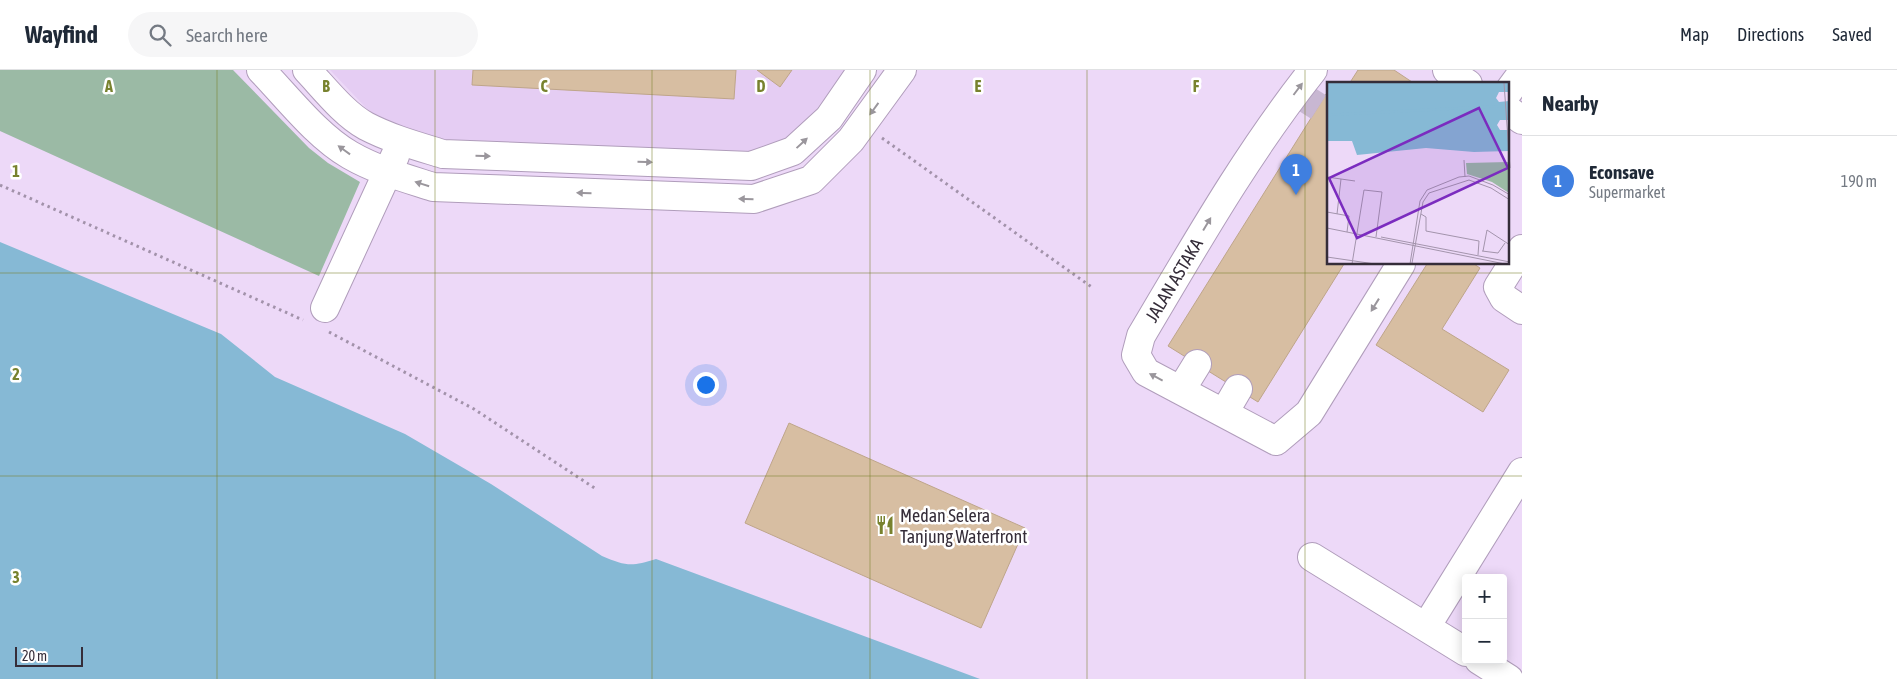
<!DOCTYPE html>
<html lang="en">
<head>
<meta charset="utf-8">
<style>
  :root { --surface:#fff; --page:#f6f6f7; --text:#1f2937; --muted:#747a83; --line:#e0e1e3; --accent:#1a73e8 }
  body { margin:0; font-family:"Asap Condensed",sans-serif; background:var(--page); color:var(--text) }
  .controls { position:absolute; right:15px; bottom:15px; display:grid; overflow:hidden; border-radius:5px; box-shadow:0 2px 12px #0003 }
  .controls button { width:45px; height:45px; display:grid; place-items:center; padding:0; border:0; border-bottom:1px solid var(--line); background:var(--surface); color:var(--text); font:25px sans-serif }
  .scale { position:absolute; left:15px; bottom:12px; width:68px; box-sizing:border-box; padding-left:5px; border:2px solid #352d39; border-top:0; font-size:14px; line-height:18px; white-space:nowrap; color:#352d39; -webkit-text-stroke:4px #fff; paint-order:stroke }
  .you { position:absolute; left:705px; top:314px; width:18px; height:18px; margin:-12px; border:4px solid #fff; border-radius:50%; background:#1a73e8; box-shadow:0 0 0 8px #1a73e833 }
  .badge { display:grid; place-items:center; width:32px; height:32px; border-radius:50%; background:var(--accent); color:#fff; font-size:16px; font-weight:700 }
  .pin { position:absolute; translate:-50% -41px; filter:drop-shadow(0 1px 2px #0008) }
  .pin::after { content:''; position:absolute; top:26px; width:18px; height:15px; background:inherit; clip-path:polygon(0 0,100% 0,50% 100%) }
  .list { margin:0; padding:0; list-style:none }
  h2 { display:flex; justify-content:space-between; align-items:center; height:65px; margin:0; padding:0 20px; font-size:21px }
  h2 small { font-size:16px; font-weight:400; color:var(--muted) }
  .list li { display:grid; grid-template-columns:32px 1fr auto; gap:15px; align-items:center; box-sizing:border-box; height:90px; padding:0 20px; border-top:1px solid var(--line) }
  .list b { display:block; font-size:19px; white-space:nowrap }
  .list p { margin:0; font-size:16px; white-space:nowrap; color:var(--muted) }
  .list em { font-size:16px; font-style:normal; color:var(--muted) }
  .icon { flex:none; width:28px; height:28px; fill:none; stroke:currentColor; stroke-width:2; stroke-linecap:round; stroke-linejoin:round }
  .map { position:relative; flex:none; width:1522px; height:609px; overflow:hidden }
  header { display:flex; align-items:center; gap:30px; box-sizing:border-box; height:70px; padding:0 25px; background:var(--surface); border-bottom:1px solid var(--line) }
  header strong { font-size:24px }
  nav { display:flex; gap:28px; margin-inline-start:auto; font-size:18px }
  .search { width:350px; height:45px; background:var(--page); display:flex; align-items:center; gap:12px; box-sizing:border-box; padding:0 18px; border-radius:28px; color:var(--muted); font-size:19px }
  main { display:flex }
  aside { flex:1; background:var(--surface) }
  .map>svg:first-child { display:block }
  .built { fill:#e5cdf3 }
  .green { fill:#9bbaa5 }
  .water { fill:#86b9d5 }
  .building { fill:#d7bea2; stroke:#bea58a }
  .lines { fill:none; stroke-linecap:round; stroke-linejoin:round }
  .minor-tunnel { stroke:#c8b7d2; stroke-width:28; stroke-dasharray:28 14; stroke-linecap:butt }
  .minor-casing { stroke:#b09dbb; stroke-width:30 }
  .path { stroke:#a292aa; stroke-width:3; stroke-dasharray:2.5 4; stroke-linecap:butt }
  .minor { stroke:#fff; stroke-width:28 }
  .oneway { fill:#9a969c }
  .grid { fill:none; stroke:#78822e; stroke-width:1; stroke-opacity:0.55 }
  .labels { text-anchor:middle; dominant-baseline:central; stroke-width:5; stroke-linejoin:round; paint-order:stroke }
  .street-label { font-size:18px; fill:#352d39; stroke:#fff }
  .poi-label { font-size:18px; fill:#352d39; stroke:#fff; text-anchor:start }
  .inset-river { fill:none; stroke:#86b9d5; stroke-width:2.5 }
  .inset-road { fill:none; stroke:#a394ac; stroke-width:1 }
  .view { fill:#7b2cbf; fill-opacity:0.15; stroke:#7b2cbf; stroke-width:2.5 }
  .inset-edge { fill:none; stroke:#352d39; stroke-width:2.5 }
  .grid-label { font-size:16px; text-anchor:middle; font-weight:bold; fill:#78822e; stroke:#fff; stroke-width:5; stroke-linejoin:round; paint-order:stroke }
</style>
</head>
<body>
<header>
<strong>Wayfind</strong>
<div class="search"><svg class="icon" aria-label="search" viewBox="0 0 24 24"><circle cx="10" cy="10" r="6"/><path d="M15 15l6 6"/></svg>Search here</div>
<nav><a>Map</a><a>Directions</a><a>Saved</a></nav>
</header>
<main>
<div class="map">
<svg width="1522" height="609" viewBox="0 0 1522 609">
  <rect width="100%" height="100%" fill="#edd9f8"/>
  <path class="built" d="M330,0H846L818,40L785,70L749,82L446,71L407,60L371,43Z"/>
  <path class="green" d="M0,0H233L309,78L328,93L360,112L319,206L0,61Z"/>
  <path class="water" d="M0,172L221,264L275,307L405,364L491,414L602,486C626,496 631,497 656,489L980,609H0Z"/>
  <path class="building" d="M473,0H736L734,29L472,15Z
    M757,0H792L780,17Z
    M1358,0H1394L1415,14H1349Z
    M1328,21V194H1344L1258,332L1168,276Z
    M1427,194H1474L1480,198L1442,259L1509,300L1483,342L1376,275Z
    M789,353L1025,458L981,558L745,453Z"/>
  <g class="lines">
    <path class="minor-tunnel" d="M1295,22L1328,43"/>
    <g class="minor-casing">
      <path id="minor" d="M261,0C288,28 317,66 350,85C376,100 405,108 433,117L754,129L811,110L851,70L902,0
        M307,0C324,18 344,44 366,56C391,69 417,76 443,84L751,96L793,81L829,48L862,0
        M1313,0C1247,83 1195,175 1141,266L1136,285L1146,302L1276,371L1309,343L1401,194
        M1447,0L1468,14
        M1508,22L1522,3
        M1508,40L1522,50
        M1522,179L1498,217L1504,228L1522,240
        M325,238L395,86
        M1181,320L1197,294
        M1224,343L1238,319
        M1312,487L1466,582
        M1426,557L1522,402
        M1479,590L1509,609"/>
    </g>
    <path class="path" d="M882,68L1093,218
      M0,115L303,250
      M329,262L474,339L596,419"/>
    <use href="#minor" class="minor"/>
  </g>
  <defs><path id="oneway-solid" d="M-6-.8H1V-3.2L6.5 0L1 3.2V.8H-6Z" transform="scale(1.25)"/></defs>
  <g class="oneway">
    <use href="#oneway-solid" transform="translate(1298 19) rotate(-53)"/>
    <use href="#oneway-solid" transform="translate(874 39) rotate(126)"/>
    <use href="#oneway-solid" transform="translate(802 73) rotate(-43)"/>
    <use href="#oneway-solid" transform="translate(344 80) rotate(-144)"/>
    <use href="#oneway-solid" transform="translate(483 86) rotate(2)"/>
    <use href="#oneway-solid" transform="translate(645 92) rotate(2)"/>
    <use href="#oneway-solid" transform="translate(422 114) rotate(-162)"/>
    <use href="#oneway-solid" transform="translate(584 123) rotate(-178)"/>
    <use href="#oneway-solid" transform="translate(746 129) rotate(-179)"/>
    <use href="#oneway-solid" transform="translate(1207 154) rotate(-59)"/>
    <use href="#oneway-solid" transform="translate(1375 235) rotate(122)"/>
    <use href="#oneway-solid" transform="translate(1156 307) rotate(-152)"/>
  </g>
  <path class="grid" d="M217,0V609M435,0V609M652,0V609M870,0V609M1087,0V609M1305,0V609M0,203H1522M0,406H1522"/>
  <defs>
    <g id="restaurant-bare" transform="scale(1.5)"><path d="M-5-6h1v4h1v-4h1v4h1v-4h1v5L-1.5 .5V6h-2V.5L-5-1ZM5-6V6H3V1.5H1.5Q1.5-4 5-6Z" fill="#78822e" stroke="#fff" stroke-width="2.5" paint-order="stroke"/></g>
  </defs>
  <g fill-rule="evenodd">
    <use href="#restaurant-bare" x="885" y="455"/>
  </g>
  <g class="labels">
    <g class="street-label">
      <text transform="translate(1174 210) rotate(-59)">JALAN ASTAKA</text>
    </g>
    <g class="poi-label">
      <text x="900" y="445">Medan Selera<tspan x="900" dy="21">Tanjung Waterfront</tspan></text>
    </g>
  </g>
  <g transform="translate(1327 12)">
    <rect width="182" height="182" fill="#edd9f8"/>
    <path d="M181,80L182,111L165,100L140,92L139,81Z" fill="#9bbaa5"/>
    <path d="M0,1H182V10H172L169,16L172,20L182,19V38H173L170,43L173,48H182V69L147,70L99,66L30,73L25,59H0Z" fill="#86b9d5"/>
    <path class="inset-river" d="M0,33L176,24"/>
    <path class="inset-road" d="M177,1L183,86M137,78L138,95M0,95L28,99M0,130L22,134L20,150M10,132L14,97M94,132L99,135V149L152,159L151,173M0,146L178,182M54,155L183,180M155,169L171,171L178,161M156,169L160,148L183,163M0,175L48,182M85,181L96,120L102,111L142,98L164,106L183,118M25,182L37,108L55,110L49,155M83,182L93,119L100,108L132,95L142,94L166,103L183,113"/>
    <path class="view" d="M152,26L181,86L30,156L2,96Z"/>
    <rect width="182" height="182" class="inset-edge"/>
  </g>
  <g class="grid-label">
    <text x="109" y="22">A</text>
    <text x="326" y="22">B</text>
    <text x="544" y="22">C</text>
    <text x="761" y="22">D</text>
    <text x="978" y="22">E</text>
    <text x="1196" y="22">F</text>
    <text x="16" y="107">1</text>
    <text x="16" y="310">2</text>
    <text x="16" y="513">3</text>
  </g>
</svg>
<div class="controls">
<button>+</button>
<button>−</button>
</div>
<div class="scale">20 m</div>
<div class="you"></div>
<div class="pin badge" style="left:1296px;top:125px;background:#3f7fe0">1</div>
</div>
<aside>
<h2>Nearby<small></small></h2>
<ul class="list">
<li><span class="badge" style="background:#3f7fe0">1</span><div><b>Econsave</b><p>Supermarket</p></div><em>190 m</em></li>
</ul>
</aside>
</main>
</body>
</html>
